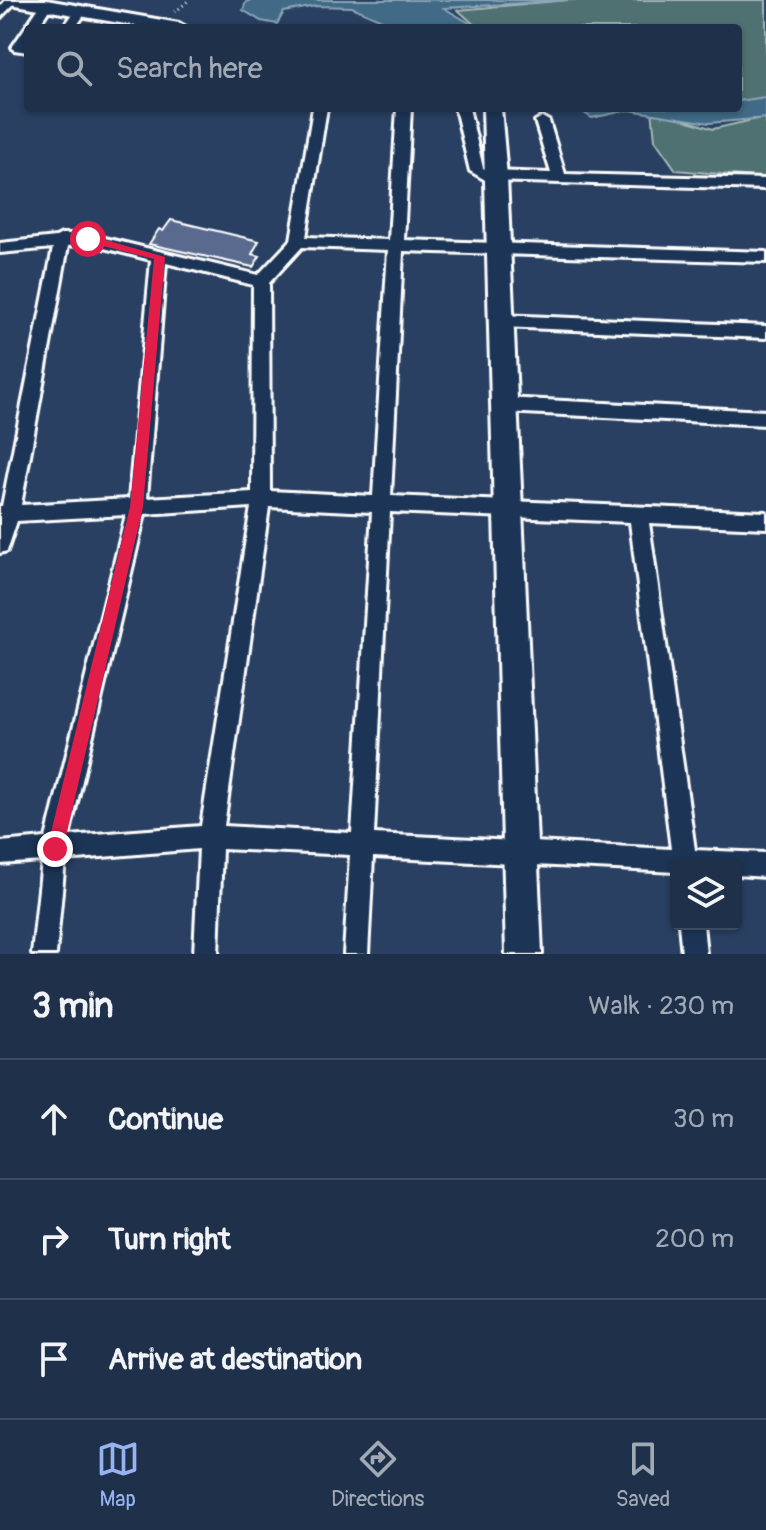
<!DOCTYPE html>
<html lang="en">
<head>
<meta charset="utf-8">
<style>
  :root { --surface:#1f304a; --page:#273851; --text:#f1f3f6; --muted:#a1a9b5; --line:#3c4b62; --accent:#95b2f1 }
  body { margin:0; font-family:Pangolin,sans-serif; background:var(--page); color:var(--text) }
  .controls { position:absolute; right:24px; bottom:24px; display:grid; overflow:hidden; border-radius:8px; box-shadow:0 2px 6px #0004 }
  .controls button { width:72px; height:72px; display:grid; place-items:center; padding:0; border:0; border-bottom:2px solid var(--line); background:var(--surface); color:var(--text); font:40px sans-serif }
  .stop { position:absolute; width:24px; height:24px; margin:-18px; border:6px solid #e11d48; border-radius:50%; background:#fff }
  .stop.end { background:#e11d48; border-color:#fff; box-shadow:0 2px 8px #0008 }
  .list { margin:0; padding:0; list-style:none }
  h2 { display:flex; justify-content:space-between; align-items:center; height:104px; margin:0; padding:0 32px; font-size:34px }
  h2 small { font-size:26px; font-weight:400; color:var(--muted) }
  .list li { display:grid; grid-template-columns:52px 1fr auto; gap:24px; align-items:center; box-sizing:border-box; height:120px; padding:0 32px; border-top:2px solid var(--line) }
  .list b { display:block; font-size:30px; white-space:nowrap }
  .list em { font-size:26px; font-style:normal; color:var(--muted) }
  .icon { flex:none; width:44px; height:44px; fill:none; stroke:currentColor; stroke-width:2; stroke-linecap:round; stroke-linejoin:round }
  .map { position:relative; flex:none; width:766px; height:954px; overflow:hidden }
  .search { position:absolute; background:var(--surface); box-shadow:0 2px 6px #0004; left:24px; right:24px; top:24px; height:88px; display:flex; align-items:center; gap:20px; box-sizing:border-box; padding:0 28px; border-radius:8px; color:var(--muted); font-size:30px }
  .sheet { height:464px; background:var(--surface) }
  nav { display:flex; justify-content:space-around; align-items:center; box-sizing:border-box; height:112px; border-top:2px solid var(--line); background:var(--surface); font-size:22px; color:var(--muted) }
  nav a { display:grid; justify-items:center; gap:4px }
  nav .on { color:var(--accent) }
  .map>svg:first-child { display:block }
  .green { fill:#4f7171; stroke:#a7b8b8; stroke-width:2 }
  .water { fill:#3f6a86; stroke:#8ca6b6; stroke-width:2 }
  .building { fill:#5a6b8f; stroke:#fff; stroke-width:2 }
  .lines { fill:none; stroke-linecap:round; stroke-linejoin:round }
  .street-casing { stroke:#fff; stroke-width:6 }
  .secondary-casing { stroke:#fff; stroke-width:6 }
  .path { stroke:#fff; stroke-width:3; stroke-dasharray:1 4; stroke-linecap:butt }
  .street { fill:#1d3557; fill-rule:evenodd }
  .secondary { fill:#1d3557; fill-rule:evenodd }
  .route { fill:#e11d48 }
</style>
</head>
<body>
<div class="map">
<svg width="766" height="954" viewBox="0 0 766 954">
  <rect width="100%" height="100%" fill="#294062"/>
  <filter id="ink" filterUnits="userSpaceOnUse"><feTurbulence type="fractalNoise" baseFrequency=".0125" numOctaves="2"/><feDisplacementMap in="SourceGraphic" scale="16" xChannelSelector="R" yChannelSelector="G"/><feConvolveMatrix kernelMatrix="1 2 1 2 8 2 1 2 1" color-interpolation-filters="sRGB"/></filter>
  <g filter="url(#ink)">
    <path class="green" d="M568,0H766V98L738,101V28H478L458,10Z
      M652,109L713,129L766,117V178L676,170L655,140Z"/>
    <path class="water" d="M251,0H568L444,8L478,28H400L352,7L316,6L284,12L277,24L261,21L243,10L246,2Z
      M766,97V118L709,123L629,110L592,118L576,108H738V101Z"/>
    <path class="building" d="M171,220L259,241L252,254L260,256L253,267L149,244L159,229L163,231Z"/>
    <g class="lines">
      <g class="street-casing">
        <path id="street" d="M6,0H18L0,18V7Z
          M42,3L52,5L37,28H28V52L14,50L12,47Z
          M77,8L87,11L75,28H63Z
          M313,108H327L306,237L389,240L397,108H411L404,240L766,252V262L403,251L391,496L766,512V528L649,523L695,850L766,853V877L736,875V864H676V872L373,857L368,954H344L350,855L222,849L218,954H194L199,849L65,860L56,954H32L42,861L0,864V842L46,838L126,515L17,521L7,551L0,553V506H2L53,248L0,253V243L56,237L62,234H88L258,275L291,240ZM88,244L151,260L129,499L21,505L68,246ZM302,247L388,250L373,496L270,491L269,283ZM166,263L253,285L252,492L147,498ZM251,507L201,826L69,836L145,514ZM269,507L372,512L352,833L224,826ZM390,512L630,522L671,849L374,834Z
          M455,108H469L483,168L489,171L551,173L535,121L542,117L549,121L565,174L766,179V189L487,181L470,171Z
          M501,315L766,326V338L501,327L493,321Z
          M504,398L766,411V425L504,412L495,405Z
          M679,924H703L706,954H682Z"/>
      </g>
      <g class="secondary-casing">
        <path id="secondary" d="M8,0H46L179,23L188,28H149L16,5Z
          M483,108H501L507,177L542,954H506Z"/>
      </g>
      <path class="path" d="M175,12L189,0"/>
      <use href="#street" class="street"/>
      <use href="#secondary" class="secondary"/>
    </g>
  </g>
  <path class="route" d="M88,235L165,257L143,507L63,849L61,855L55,857L49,855L47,849L130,507L154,259L84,241L82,239Z"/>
</svg>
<div class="controls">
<button><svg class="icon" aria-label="layers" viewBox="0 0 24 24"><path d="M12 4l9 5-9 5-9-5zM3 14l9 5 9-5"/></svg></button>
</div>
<div class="stop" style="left:88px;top:239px"></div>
<div class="stop end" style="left:55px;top:849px"></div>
<div class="search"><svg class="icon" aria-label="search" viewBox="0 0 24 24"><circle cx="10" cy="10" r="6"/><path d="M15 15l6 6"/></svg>Search here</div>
</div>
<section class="sheet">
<h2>3 min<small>Walk · 230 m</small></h2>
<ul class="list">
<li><svg class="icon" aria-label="ahead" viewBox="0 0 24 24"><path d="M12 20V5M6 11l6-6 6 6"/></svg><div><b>Continue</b></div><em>30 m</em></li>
<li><svg class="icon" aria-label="right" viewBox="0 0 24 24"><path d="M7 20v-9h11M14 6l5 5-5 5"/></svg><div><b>Turn right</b></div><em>200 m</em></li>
<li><svg class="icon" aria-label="arrive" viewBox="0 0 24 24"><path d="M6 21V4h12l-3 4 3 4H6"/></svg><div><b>Arrive at destination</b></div></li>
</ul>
</section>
<nav>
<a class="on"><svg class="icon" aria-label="map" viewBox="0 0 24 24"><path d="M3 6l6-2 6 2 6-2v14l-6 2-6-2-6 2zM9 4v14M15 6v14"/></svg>Map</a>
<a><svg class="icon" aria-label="directions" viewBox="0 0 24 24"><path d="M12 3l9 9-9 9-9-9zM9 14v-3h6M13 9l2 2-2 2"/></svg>Directions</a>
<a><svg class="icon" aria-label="saved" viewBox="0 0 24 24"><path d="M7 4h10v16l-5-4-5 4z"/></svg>Saved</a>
</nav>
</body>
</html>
